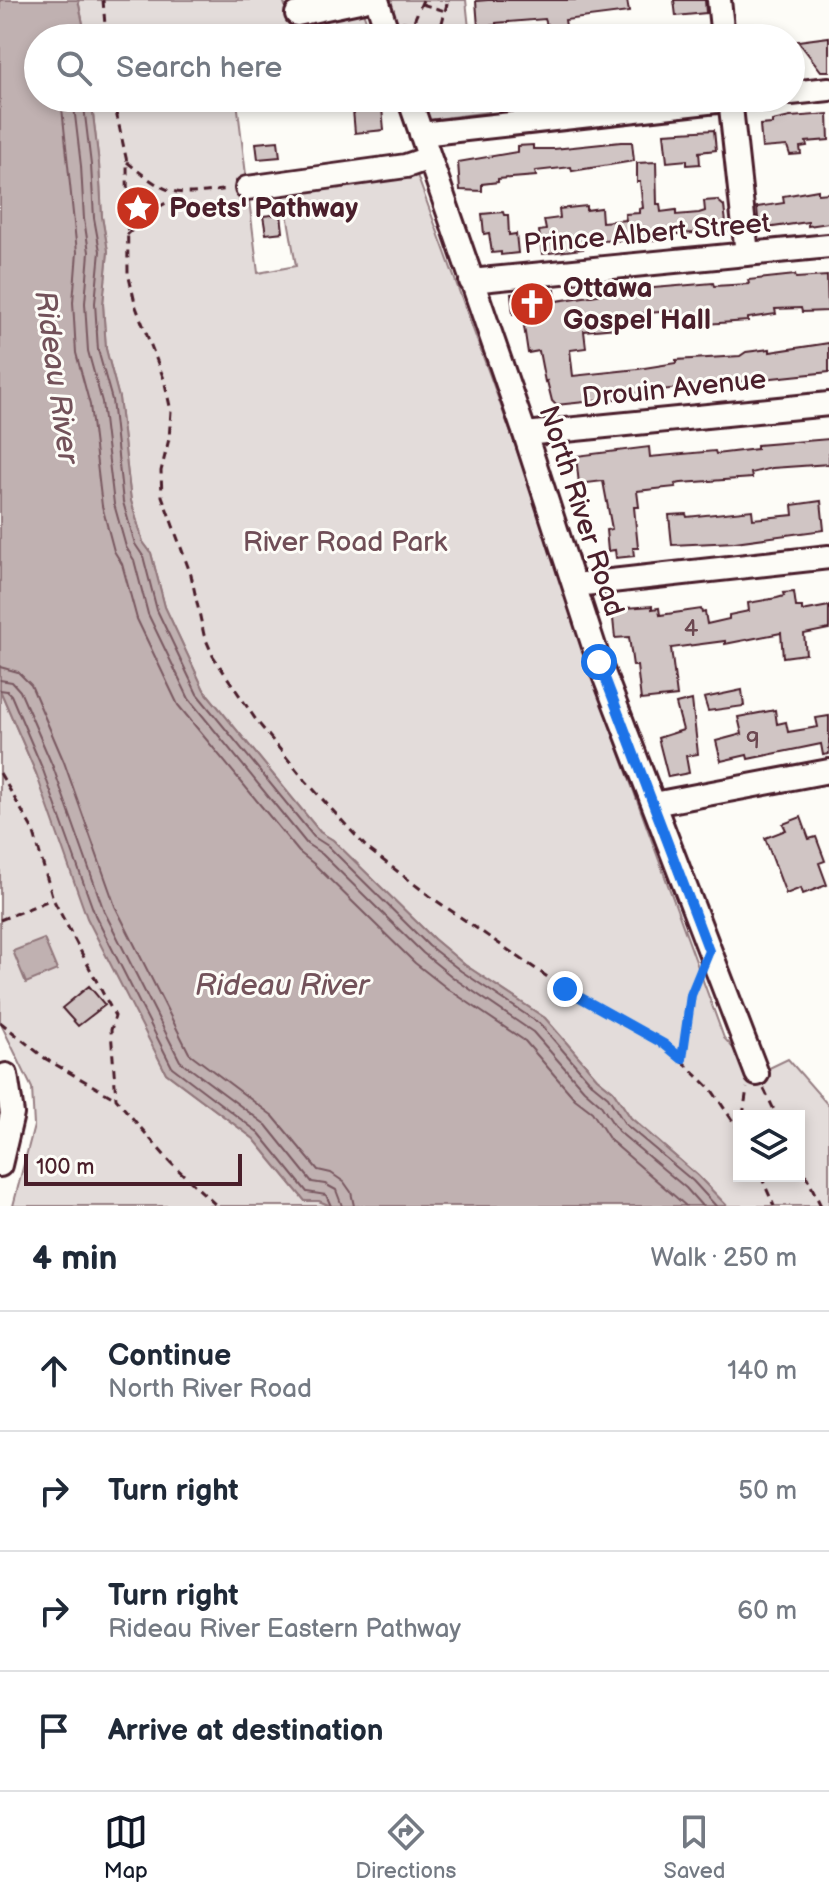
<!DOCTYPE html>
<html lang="en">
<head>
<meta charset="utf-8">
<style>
  :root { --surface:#fff; --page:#f6f6f7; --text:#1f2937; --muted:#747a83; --line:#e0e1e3; --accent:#111827 }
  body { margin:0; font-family:"Balsamiq Sans",sans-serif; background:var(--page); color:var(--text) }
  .controls { position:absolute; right:24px; bottom:24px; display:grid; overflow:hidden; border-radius:0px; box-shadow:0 4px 12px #0003 }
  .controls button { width:72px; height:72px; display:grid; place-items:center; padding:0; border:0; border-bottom:2px solid var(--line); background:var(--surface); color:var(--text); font:40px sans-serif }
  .scale { position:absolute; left:24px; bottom:20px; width:218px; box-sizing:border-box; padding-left:8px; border:4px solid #4a1f2b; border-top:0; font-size:22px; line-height:28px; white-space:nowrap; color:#4a1f2b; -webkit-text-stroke:6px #fdfcf7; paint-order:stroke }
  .stop { position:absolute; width:24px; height:24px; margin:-18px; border:6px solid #1a73e8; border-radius:50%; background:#fff }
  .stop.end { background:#1a73e8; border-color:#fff; box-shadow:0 2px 8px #0008 }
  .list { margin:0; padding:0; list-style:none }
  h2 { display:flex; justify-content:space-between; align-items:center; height:104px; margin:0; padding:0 32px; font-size:34px }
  h2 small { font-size:26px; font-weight:400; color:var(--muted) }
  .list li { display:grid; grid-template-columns:52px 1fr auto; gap:24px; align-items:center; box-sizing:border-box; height:120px; padding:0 32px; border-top:2px solid var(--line) }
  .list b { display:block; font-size:30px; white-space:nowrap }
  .list p { margin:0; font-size:26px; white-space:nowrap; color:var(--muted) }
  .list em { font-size:26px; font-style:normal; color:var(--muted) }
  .icon { flex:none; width:44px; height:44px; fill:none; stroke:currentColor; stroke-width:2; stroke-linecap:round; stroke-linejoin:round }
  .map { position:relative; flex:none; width:829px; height:1206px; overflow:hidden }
  .search { position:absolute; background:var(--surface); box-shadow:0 4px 12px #0003; left:24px; right:24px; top:24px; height:88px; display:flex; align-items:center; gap:20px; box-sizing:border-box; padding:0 28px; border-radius:44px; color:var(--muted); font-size:30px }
  .sheet { height:584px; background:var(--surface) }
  nav { display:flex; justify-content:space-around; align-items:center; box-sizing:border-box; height:112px; border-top:2px solid var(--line); background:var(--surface); font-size:22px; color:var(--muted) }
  nav a { display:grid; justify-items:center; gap:4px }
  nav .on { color:var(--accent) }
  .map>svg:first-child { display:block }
  .green { fill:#e3dcda; stroke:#967e82; stroke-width:2; fill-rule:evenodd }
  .water { fill:#c0b1b1; stroke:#91777b; stroke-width:2 }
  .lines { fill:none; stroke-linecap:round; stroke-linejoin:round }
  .shore { stroke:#795961; stroke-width:2 }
  .building { fill:#d0c5c4; stroke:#4a1f2b; stroke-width:2 }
  .minor-casing { stroke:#4a1f2b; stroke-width:28 }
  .path { stroke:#4a1f2b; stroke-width:3; stroke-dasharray:8 6; stroke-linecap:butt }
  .minor { stroke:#fdfcf7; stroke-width:22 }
  .route { stroke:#1a73e8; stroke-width:10 }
  .labels { text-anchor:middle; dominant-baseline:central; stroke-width:6; stroke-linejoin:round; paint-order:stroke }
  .number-label { font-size:24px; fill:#6c4851 }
  .poi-label { font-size:28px; font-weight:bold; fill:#4a1f2b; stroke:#fdfcf7; text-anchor:start }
  .street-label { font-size:28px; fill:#4a1f2b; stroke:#fdfcf7 }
  .park-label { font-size:28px; fill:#704e57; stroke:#fdfcf7 }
  .water-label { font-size:30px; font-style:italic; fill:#73525a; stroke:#fdfcf7 }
</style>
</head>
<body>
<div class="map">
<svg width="829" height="1206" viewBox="0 0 829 1206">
  <rect width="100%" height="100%" fill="#fdfcf7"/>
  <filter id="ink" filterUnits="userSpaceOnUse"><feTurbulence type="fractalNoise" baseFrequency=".0125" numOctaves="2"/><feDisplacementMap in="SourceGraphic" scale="16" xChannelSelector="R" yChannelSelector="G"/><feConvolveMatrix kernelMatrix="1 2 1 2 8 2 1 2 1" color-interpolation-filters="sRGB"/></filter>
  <g filter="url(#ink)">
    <path class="green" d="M78,0H283L291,23L361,6L372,38H86Z
      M390,0H466L470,38H402Z
      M91,98H261L237,101L258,273L296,266L283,190L417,175L513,439L557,565L596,688L724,1038L757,1074L788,1059L829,1106V1206H727L698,1176L631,1118L613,1091L597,1078L545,1018L465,965L434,939L333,840L320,832L204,690L165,607L151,553L143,542L131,501L119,398L106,349L103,304L108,251L102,217L99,164ZM739,1116H799V1176H739Z
      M422,98H487L489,112L429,120Z
      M0,690L166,1073L254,1139L305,1201H319L331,1206H13L34,1126L32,1088L0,1022Z"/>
    <path class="water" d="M0,0H78L86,38H38V98H91L99,164L102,217L108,251L103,304L106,349L119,398L131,501L143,542L151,553L165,607L204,690L320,832L333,840L434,939L465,965L545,1018L597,1078L613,1091L631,1118L698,1176L727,1206H331L319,1201H305L254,1139L166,1073L87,918L36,773L0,690Z
      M44,939L57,970L26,983L13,951Z"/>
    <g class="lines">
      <path class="shore" d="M61,98L77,252L73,302L76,353L90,405L102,506L114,551L122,564L137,619L178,705L299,852L314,864L415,963L448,989L525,1041L575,1099L592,1112L610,1140L686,1206
        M73,98L81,166L84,219L89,252L85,303L88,351L102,402L114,504L126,547L134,560L148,614L189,699L307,844L322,854L423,953L455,979L533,1032L584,1090L600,1104L618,1131L686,1188L702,1206
        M83,98L91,165L94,218L100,251L95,303L98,350L112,400L123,502L135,544L143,556L157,610L197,694L314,837L328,846L429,946L461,971L540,1024L591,1083L608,1097L625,1124L693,1181L716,1206
        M0,667L18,672L31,685L64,762L115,906L189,1053L273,1116L318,1170L331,1173L344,1182L351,1192L354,1206
        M0,680L12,682L20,691L53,767L104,911L180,1061L266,1125L312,1182L325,1184L336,1190L342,1206
        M0,690L7,691L11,695L43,770L95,915L172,1067L259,1133L307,1192L326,1195L331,1206"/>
    </g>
    <path class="building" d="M488,0H627L629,12L565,20L566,26L548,28L545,19L496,23V25L478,27L476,1Z
      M674,0H705L706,13L676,16Z
      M829,37V71H821L798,41Z
      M382,108L384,130L355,133L353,110Z
      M828,114L829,140L806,142L807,146L800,147L801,154L790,155L787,146L762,148L760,125L772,124V121L790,117Z
      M714,130L716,150L699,152L700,164L687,165V160L667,162L664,133Z
      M278,141L280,157L258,159L256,143Z
      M621,142H632L634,161L572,171L571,167L535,171L536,176L498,179V182L482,184V191L460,190L458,162L517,152V146L533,145V149H554Z
      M656,162L657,204H660L661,212L676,210V215L699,213L705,211L704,201L717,200L724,206L727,231L678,234L659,240L590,241V244L582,245L583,249L542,254L539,231L546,230L544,220L560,218L559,209L586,206V210L601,208L602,222L626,220L625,214L639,213V209L643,208L640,182H637V163Z
      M818,190V194L829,193V223L808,226V222L759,229L757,207L784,203L783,196Z
      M503,212L504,215H508L509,235L516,234L518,253L501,255V252L492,253L489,233L484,234L482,214Z
      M281,214L283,232L266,234L263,216Z
      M795,275L796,278L827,276L828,311L802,312L801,308L775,309L776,314L748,318V321L676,326L674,311L633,314L630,320L615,321L616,328L584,331L586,348L570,350L573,376L638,369L676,363V360L740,356L746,352L770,349V352L829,343V372L632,393L633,397L556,405L552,401L547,381L545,382L539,351L528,353L522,313L513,314L511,294L555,290L556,301L598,295V293L616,291V288L630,287V290L713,283L714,286L749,284L748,280Z
      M829,439V464L772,468L751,473L752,478L681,483L675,484L676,487L637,491L639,507H634L638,548H633L634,556L616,558L615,550L608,551L606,530L612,529L603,481L579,484L576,456L649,447L650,457L715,451L716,454L757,449V445Z
      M821,501L824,530L735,542L672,545L669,515L686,514L687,517L752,510L753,519L793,515L792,505Z
      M794,592L796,607H802V611L829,606V629L804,634L806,654L783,657L781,633L725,644V641L671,648L677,696L641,700L637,666H633L629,637L615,638L612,609L652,606V609L659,608L660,615L701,609L702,613L705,612L707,624L729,619V615L749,611L748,603L777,598L784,596L783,593Z
      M742,690L744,706L708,711L704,698Z
      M692,700L698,754L686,756L689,773L668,777L658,738L683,730L676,704Z
      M775,710L777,724L786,722L788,732L818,727L816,718L829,716V754L823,755L821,744L748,759L747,755L721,761L716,741L742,734L738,717Z
      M801,817L809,839L816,837L825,861L819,863L827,885L803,894L801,888L786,894L765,838L786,830L783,824Z
      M89,986L105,1005L78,1026L62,1008Z"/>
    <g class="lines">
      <g class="minor-casing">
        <path id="minor" d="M377,0L389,38
          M719,0L723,38
          M297,14L364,0
          M791,93L829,89
          M409,98L525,434L599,662L757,1074
          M730,98L747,254
          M421,134L744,98
          M247,188L406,166L429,158
          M471,281L829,246
          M525,434L829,404
          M575,585L829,557
          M654,804L829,771
          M0,1165L12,1114L6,1075"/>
      </g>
      <path class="path" d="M103,0L106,38
        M422,4L445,11
        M402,22L413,23L423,0
        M413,25L414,30L426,38
        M438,38L448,0
        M113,98L127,162L128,273L136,307L164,379L171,411L169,439L161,471L162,496L191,575L204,635L213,656L256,720L304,779L367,848L431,897L565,989L664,1044L711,1089L739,1130
        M460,98L471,110
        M127,162C171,198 175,196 229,189
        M127,235L153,210L181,195
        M0,773L33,830L53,899L115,1016L111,1030L116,1099L171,1163L217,1206
        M0,920L52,899
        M0,1022L46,1059L116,1099
        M682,1059L687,1013L699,973
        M764,1089L777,1116
        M743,1116L747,1088
        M799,1161L821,1206
        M761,1176L774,1206"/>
      <use href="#minor" class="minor"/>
    </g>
  </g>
  <g class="lines" filter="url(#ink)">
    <path class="route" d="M565,989L664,1044L682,1059L691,995L709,951L599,662"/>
  </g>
  <defs>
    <g id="sight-disc" transform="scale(2.3)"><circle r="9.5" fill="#c8321e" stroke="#fdfcf7"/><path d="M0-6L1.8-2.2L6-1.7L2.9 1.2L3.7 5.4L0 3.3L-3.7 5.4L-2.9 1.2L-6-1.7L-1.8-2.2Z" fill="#fff"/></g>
    <g id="church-disc" transform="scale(2.3)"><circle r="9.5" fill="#c8321e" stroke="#fdfcf7"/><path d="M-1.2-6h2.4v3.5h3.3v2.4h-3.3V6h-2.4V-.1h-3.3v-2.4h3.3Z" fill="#fff"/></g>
  </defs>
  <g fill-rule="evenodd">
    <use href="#sight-disc" x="138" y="208"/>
    <use href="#church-disc" x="532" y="304"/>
  </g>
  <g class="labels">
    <g class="number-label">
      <text x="691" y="628">4</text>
      <text x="753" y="740">9</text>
    </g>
    <g class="poi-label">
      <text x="169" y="208">Poets' Pathway</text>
      <text x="563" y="288">Ottawa<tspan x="563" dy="32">Gospel Hall</tspan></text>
    </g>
    <g class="street-label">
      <text transform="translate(647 234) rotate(-5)">Prince Albert Street</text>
      <text transform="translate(674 389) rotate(-6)">Drouin Avenue</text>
      <text transform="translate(581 511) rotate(72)">North River Road</text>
    </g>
    <g class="park-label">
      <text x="345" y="542">River Road Park</text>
    </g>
    <g class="water-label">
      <text transform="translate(56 377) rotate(82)">Rideau River</text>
      <text x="282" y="986">Rideau River</text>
    </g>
  </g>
</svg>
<div class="controls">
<button><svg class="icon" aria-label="layers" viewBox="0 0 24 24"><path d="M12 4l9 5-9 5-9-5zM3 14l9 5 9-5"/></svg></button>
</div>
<div class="scale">100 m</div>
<div class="stop" style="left:599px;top:662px"></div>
<div class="stop end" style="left:565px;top:989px"></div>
<div class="search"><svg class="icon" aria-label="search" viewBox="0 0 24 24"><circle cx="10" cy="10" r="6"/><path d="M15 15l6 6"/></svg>Search here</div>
</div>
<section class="sheet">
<h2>4 min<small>Walk · 250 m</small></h2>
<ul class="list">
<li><svg class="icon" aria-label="ahead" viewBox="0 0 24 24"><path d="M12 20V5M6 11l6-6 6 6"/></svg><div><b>Continue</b><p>North River Road</p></div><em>140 m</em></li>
<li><svg class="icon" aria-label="right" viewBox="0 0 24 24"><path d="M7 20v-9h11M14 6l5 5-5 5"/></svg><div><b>Turn right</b></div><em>50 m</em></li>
<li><svg class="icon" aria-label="right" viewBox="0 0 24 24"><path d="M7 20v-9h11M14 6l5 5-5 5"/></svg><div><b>Turn right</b><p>Rideau River Eastern Pathway</p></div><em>60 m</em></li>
<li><svg class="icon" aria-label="arrive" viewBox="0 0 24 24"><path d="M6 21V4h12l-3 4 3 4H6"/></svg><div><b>Arrive at destination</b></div></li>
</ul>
</section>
<nav>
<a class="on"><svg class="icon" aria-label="map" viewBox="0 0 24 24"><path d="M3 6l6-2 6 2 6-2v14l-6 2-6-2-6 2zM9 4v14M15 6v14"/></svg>Map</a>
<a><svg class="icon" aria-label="directions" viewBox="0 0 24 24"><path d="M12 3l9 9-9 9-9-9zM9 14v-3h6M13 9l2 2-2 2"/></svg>Directions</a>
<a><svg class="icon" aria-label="saved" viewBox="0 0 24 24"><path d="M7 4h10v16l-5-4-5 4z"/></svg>Saved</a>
</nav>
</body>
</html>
